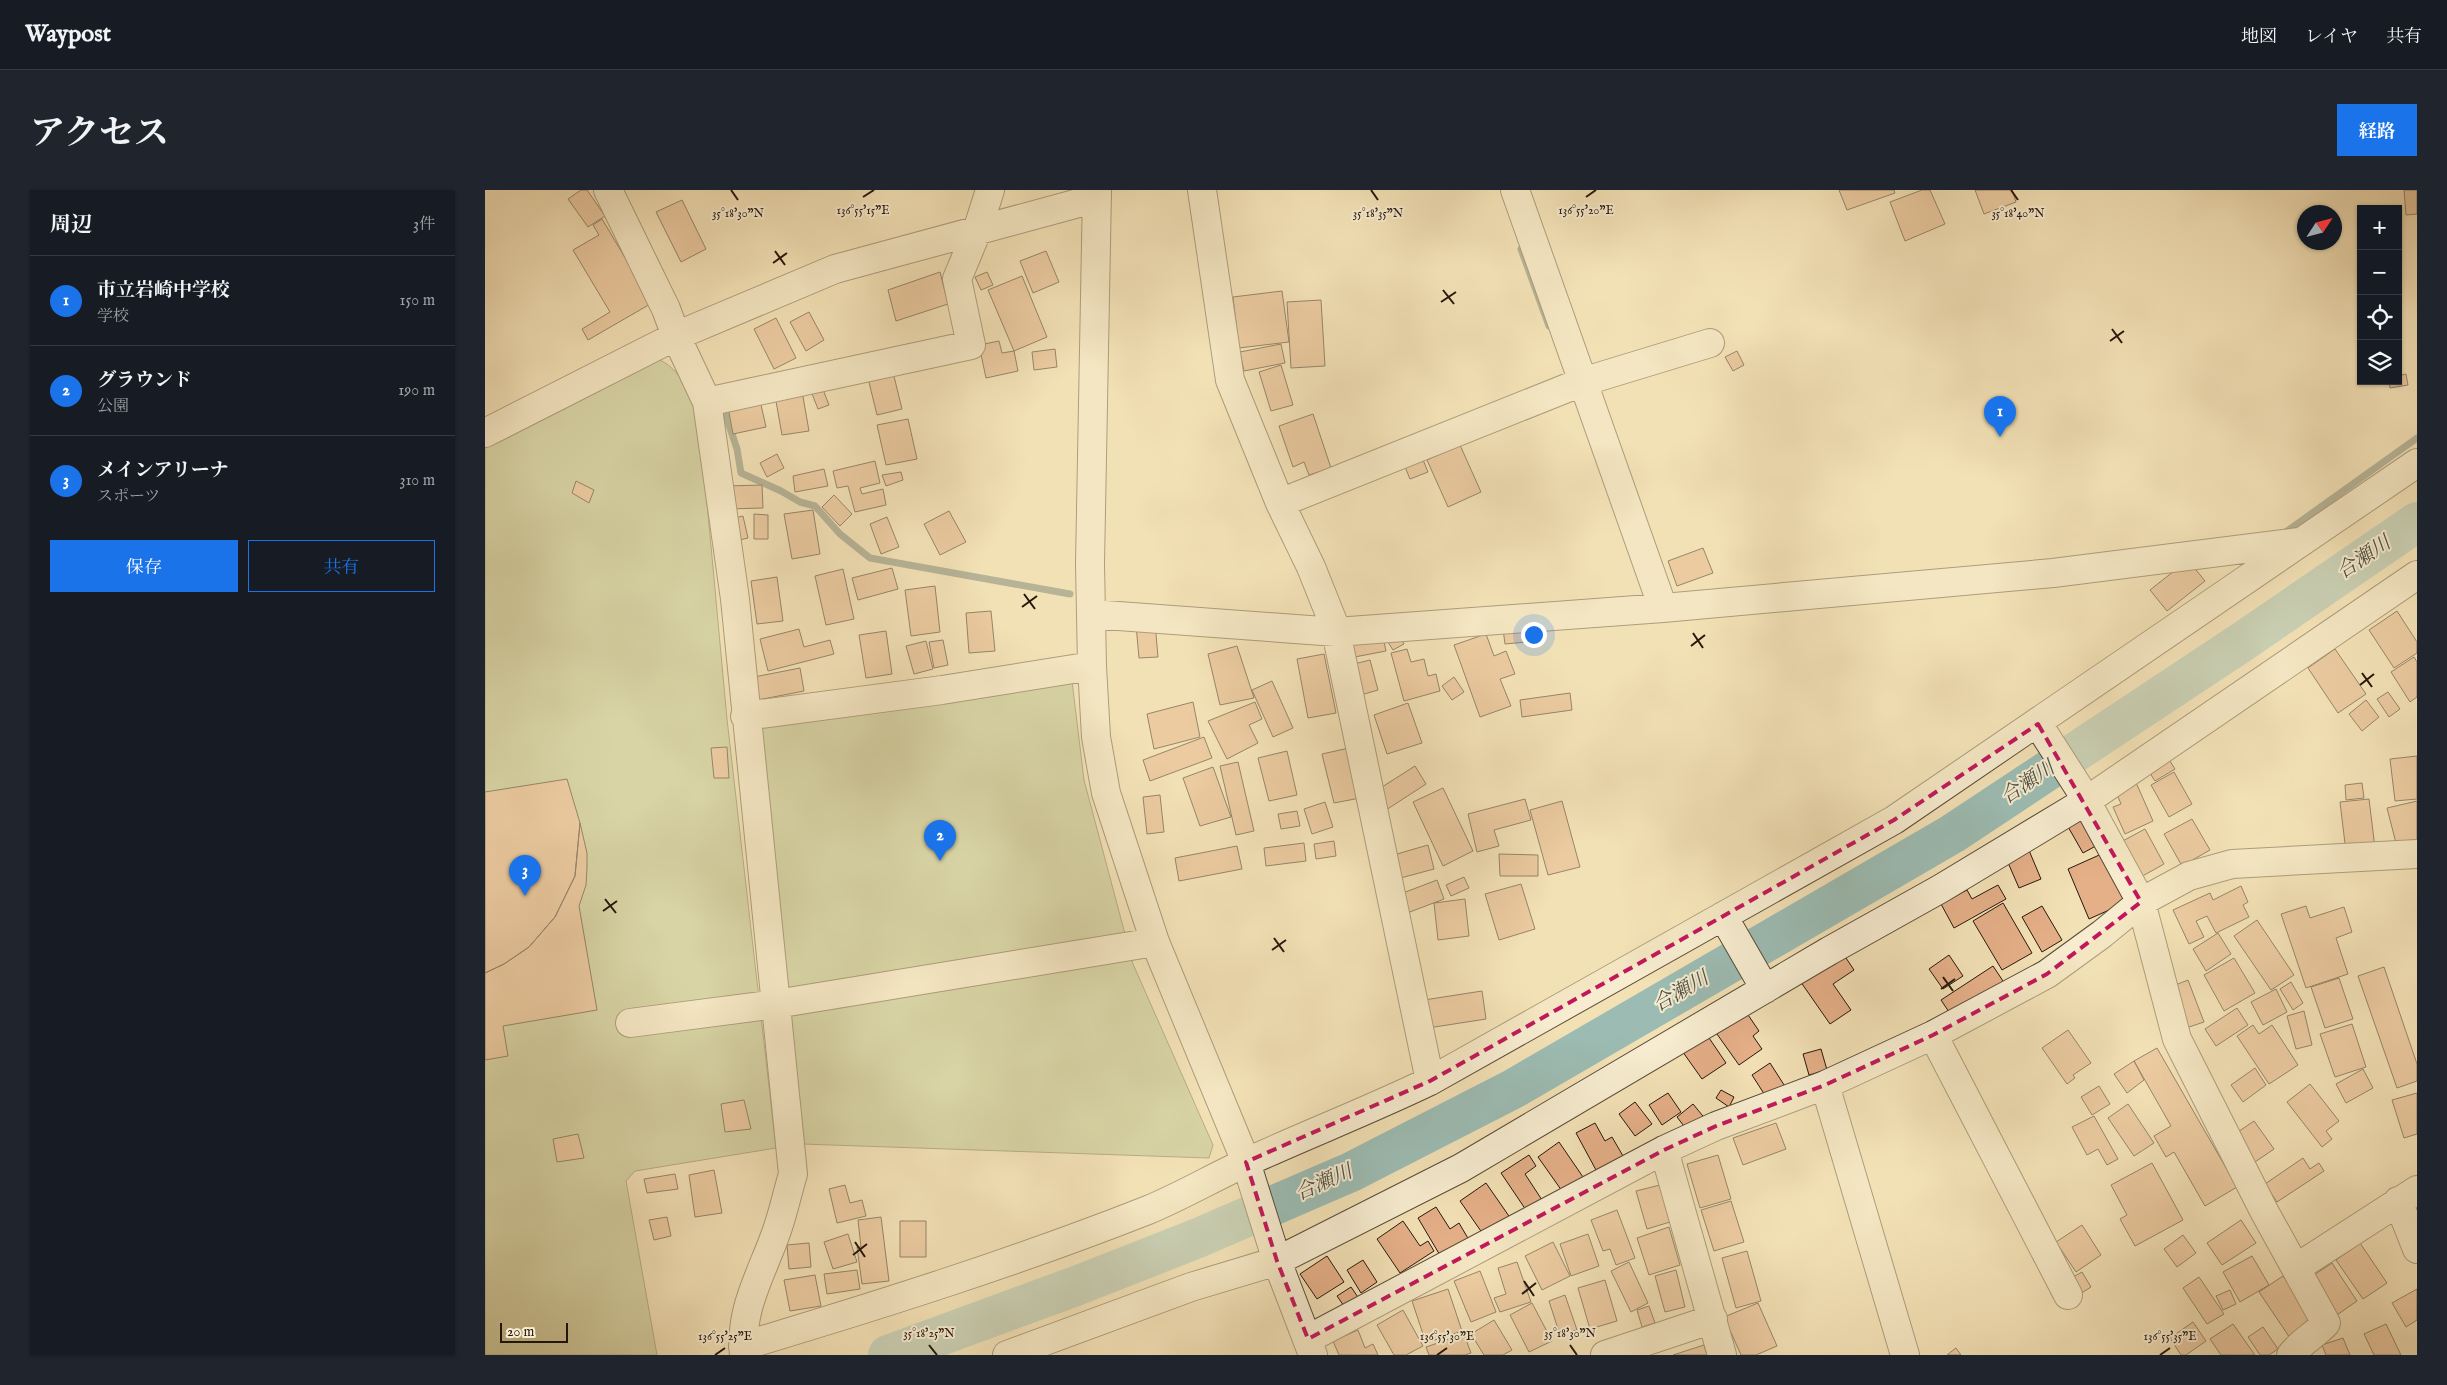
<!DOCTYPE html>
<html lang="ja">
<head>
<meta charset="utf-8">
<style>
  :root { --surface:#171b24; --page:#20242c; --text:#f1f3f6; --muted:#9ea1a6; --line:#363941; --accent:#1a73e8 }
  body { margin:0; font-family:"IM FELL English","Noto Serif JP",serif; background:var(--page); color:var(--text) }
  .controls { position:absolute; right:15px; top:15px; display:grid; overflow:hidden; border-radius:0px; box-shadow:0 1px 4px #0004 }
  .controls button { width:45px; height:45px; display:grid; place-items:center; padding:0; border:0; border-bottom:1px solid var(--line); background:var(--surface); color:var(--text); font:25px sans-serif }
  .compass { position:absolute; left:1812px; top:15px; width:45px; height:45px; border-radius:50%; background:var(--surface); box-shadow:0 1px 4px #0004; rotate:54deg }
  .scale { position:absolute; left:15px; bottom:12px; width:68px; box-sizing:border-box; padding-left:5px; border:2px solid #26170c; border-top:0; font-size:14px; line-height:18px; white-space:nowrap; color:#26170c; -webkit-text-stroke:4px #f7ecd0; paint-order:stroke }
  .you { position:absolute; left:1048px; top:444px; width:18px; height:18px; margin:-12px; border:4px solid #fff; border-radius:50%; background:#1a73e8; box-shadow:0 0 0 8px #1a73e833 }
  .badge { display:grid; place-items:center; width:32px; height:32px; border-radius:50%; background:var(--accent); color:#fff; font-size:16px; font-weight:700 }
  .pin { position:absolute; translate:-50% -41px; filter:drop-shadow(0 1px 2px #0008) }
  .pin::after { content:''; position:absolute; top:26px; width:18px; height:15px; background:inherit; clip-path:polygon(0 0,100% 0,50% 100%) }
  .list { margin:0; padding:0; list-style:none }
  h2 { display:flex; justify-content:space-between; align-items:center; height:65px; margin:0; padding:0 20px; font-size:21px }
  h2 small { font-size:16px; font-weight:400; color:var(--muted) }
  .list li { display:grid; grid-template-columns:32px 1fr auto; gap:15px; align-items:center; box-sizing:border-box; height:90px; padding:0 20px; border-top:1px solid var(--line) }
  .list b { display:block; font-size:19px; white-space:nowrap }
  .list p { margin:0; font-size:16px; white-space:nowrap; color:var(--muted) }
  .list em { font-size:16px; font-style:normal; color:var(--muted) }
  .actions { display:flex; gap:10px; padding:15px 20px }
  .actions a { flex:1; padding:11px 0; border:1px solid var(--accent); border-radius:0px; text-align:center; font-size:18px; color:var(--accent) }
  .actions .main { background:var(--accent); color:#fff }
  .icon { flex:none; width:28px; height:28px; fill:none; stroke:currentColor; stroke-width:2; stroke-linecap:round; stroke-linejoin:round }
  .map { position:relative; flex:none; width:1932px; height:1165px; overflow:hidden; border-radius:0px }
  header { display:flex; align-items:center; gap:30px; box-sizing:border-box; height:70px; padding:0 25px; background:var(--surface); border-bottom:1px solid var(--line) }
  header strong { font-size:24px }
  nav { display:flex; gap:28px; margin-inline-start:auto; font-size:18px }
  .intro { display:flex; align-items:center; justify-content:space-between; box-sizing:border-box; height:120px; padding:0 30px }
  h1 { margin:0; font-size:35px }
  .button { padding:12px 22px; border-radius:0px; background:var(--accent); color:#fff; font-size:18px; font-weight:700 }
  main { display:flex; gap:30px; padding:0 30px }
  aside { flex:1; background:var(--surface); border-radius:0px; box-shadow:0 1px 4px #0004 }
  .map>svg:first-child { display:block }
  .green { fill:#b9c390; stroke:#706d4e }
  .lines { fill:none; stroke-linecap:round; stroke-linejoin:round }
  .stream { stroke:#6d7a70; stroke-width:7 }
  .river { stroke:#9cbcb3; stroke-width:40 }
  .building { fill:#e5af88; stroke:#26170c }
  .minor-casing { stroke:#594a36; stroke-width:30 }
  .minor { stroke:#f7ecd0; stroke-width:28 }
  .marked { fill:none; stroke:#c2185b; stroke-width:4; stroke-dasharray:10 6; stroke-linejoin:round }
  .ticks { fill:none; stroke:#26170c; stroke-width:2 }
  .labels { text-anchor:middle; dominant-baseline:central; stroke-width:4; stroke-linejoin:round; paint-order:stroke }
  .water-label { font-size:20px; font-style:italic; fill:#4f5146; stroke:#f7ecd0 }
  .ticks-label { font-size:12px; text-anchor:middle; fill:#26170c; stroke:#f7ecd0; stroke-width:4; stroke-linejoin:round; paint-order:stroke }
</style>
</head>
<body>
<header>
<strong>Waypost</strong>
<nav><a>地図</a><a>レイヤ</a><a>共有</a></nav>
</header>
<div class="intro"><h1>アクセス</h1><a class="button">経路</a></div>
<main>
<aside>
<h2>周辺<small>3件</small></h2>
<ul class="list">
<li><span class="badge">1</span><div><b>市立岩崎中学校</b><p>学校</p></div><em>150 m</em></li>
<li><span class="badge">2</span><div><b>グラウンド</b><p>公園</p></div><em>190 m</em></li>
<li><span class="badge">3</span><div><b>メインアリーナ</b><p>スポーツ</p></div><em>310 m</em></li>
</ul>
<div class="actions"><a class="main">保存</a><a>共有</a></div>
</aside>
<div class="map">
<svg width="1932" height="1165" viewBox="0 0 1932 1165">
  <rect width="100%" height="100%" fill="#f3e1b6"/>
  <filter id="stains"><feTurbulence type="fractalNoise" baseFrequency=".004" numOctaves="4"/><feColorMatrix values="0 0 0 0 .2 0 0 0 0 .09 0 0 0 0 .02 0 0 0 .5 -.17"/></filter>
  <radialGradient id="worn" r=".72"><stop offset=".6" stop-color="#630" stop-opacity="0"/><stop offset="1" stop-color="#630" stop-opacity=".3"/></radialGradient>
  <path class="green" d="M175,170C201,183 206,211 215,237L242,529L291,958L150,981L141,991L172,1165H0V258Z
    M587,491L599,590L648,774L728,955L724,968L317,954L271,535Z"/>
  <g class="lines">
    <path class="stream" d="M1036,59L1064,136
      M237,214L252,259L256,283L296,301L315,312L330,316L355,344L385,368L585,404
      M1798,344L1932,248"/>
    <path class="river" d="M403,1165L591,1096L713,1048L866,982L1028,899L1467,644L1757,452L1932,332"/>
  </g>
  <path class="building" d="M96,0H102L120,26L103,37L83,9Z
    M1354,0H1409L1410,3L1362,20Z
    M1437,0H1445L1460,34L1420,51L1405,12Z
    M1490,0H1527L1531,12L1499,24Z
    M1919,0H1932V24L1921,25Z
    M197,10L221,59L196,72L171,22Z
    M117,29L167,113L103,150L97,139L125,122L88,60L114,45L108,35Z
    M561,61L574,92L548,103L535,71Z
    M455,82L463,114L411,131L403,100Z
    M502,82L508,95L496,100L490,87Z
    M537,86L562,147L529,161L503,100Z
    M797,101L804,152L754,158L748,107Z
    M836,110L840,176L806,178L802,112Z
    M324,122L339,150L321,161L305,132Z
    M291,128L311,168L289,179L269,139Z
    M514,151L517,163L529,161L533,181L501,188L494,155Z
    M796,154L800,173L759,181L755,162Z
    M570,159L572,177L549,180L547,162Z
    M1252,161L1259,175L1248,181L1240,167Z
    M796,175L808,215L786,221L774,182Z
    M407,178L417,219L392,225L382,184Z
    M1921,184L1923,195L1905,198L1904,191H1913V186Z
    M335,192L344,215L333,219L324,196Z
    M316,195L324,241L297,245L289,200Z
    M274,206L281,237L248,244L242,212Z
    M828,224L846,278L824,285L819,272L808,277L794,236Z
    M423,229L432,269L401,275L392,235Z
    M975,255L996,302L963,317L942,270Z
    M292,264L299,278L282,287L275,273Z
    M936,265L943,282L925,289L918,272Z
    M390,271L395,293L375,298L377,304L398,299L401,315L370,322L363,296L352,298L348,281Z
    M339,279L343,296L310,302L308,286Z
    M416,282L418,290L401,296L397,285Z
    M91,291L109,300L104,313L87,303Z
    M277,295L278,318L242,319L241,296Z
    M349,305L367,324L355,336L337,317Z
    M328,320L335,364L307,369L299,324Z
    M464,321L481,352L455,365L439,334Z
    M269,324L283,325V349H269Z
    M258,326L263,348L246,352L241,330Z
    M402,327L414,357L396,364L385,334Z
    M1218,358L1228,383L1192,396L1183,371Z
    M1703,370L1720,391L1682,421L1665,400Z
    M407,378L413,399L373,410L367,388Z
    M358,379L369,429L341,435L330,386Z
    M292,387L298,431L272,434L266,391Z
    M450,396L455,442L426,446L420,400Z
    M506,421L510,461L484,463L481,423Z
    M1912,421L1932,452V463L1909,478L1884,440Z
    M670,433L673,467L654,468L651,435Z
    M1050,436L1052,451L1020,454L1018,439Z
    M314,439L319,457L345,450L349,464L283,481L275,449Z
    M401,441L407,484L381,488L374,445Z
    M913,442L919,454L908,460L901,449Z
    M897,443L901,461L859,469L856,450Z
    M1001,444L1009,466L1021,461L1030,484L1015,489L1026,516L995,527L969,455Z
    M458,450L463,475L449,478L444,452Z
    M441,451L448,479L429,484L421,456Z
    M752,456L769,508L735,515L723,464Z
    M922,459L926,472L939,469L943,486L951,484L955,501L919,511L906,463Z
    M1850,459L1881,504L1853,523L1823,478Z
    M839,464L851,523L823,528L812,469Z
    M1929,467L1932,472V507L1925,512L1906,482Z
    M885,470L893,500L869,507L861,476Z
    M315,478L319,501L268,511L264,488Z
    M969,487L979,502L967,510L957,496Z
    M787,491L808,538L788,547L767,500Z
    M1903,502L1915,519L1904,527L1892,509Z
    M1085,503L1087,520L1037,527L1035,510Z
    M1881,510L1894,527L1877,541L1864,524Z
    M708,512L715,547L669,559L662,524Z
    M770,512L777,529L764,535L773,553L742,569L723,531Z
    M923,513L937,553L902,564L889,525Z
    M719,547L727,568L665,591L658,570Z
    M242,557L244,588H229L226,558Z
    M864,558L875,608L849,613L837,564Z
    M802,561L812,605L784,611L773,568Z
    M1932,566V609L1910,611L1905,569Z
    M1683,568L1690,579L1670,591L1663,580Z
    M753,572L769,641L751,645L735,576Z
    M930,576L941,594L898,622L886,604Z
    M728,577L746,627L715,636L698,588Z
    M1689,582L1707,614L1684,627L1666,595Z
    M1649,588L1668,631L1640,644L1628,617L1636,614L1629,597Z
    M82,589L95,633L90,686L70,727L44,757L19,774L0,783V602Z
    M1877,593L1879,608L1861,610L1860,595Z
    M958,598L988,661L958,676L928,612Z
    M675,605L679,642L662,644L658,607Z
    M1040,609L1046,630L1009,640L1014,656L992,662L983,624Z
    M1884,609L1890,658L1861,662L1855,612Z
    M1077,611L1095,677L1063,685L1045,620Z
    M1932,611V657L1913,661L1902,618Z
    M840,612L848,637L827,644L819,619Z
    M1598,617L1618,652L1598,663L1578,628Z
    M812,621L815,636L796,639L793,624Z
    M1707,629L1725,660L1697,676L1679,644Z
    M95,633L102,663V678L101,695L94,716L112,820L18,836L23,866L0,870V783L19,774L44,757L70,727L90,686Z
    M1660,639L1679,674L1654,688L1634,653Z
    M849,651L851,666L831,669L829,654Z
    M819,653L821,671L781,676L779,658Z
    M943,655L949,679L912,689L905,666Z
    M752,656L757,679L694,691L690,668Z
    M1543,658L1556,689L1534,698L1521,668Z
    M1621,662L1642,712L1604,729L1583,679Z
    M1014,664L1053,665V686H1015Z
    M979,687L984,698L966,706L961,695Z
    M952,690L959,709L917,725L910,706Z
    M1036,694L1050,739L1014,750L1000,704Z
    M1513,695L1521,709L1469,738L1456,714L1482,700L1487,709Z
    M1756,696L1763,712L1758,715L1764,727L1731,743L1722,726L1711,731L1719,747L1704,754L1688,720L1725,703L1728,710Z
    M980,709L984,746L953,750L949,713Z
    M1518,713L1547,763L1517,780L1488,731Z
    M1557,716L1577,750L1557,762L1537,727Z
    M1821,716L1825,728L1859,717L1867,742L1851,748L1863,784L1821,798L1796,724Z
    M1772,730L1809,785L1786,800L1749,746Z
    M1733,743L1746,764L1721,781L1708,759Z
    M1355,759L1369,780L1348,794L1366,820L1345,834L1313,788Z
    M1464,765L1478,786L1458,799L1444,779Z
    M1749,768L1770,803L1739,821L1719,785Z
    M1508,776L1520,794L1468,828L1456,810Z
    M1899,777L1932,874V891L1912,898L1873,786Z
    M1854,788L1868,829L1840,838L1826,797Z
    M1703,790L1719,832L1698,839L1683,798Z
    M1806,792L1818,813L1808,820L1795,799Z
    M1791,799L1802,822L1778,835L1766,812Z
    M997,801L1001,829L943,838L939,810Z
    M1257,816L1274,841L1268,846L1277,859L1254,875L1227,837Z
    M1752,818L1763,835L1731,856L1720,839Z
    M1819,821L1827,855L1811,859L1802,826Z
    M1867,834L1881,877L1850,887L1835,844Z
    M1768,835L1774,844L1787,835L1813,875L1784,894L1752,846Z
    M1583,840L1606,873L1588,885L1590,888L1582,894L1557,858Z
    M1220,842L1241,873L1217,889L1195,858Z
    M1672,858L1752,997L1720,1016L1689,962L1681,967L1669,946L1686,936L1649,871Z
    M1336,859L1342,880L1324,885L1318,864Z
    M1649,871L1659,890L1642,903L1629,884Z
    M1285,873L1303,901L1285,913L1267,885Z
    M1770,878L1781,895L1758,912L1746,895Z
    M1878,879L1888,898L1861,913L1851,894Z
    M1825,894L1854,931L1841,941L1847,949L1837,957L1802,912Z
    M1614,896L1625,914L1607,925L1596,907Z
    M1236,900L1249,907L1244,917L1231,908Z
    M1183,903L1196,922L1177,935L1164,915Z
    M1932,903V944L1919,948L1907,910Z
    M259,910L266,939L240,942L236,914Z
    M1150,912L1167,934L1150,946L1134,924Z
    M1208,914L1222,931L1205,944L1192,927Z
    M1643,914L1669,953L1649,966L1623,928Z
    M1609,926L1633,969L1622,975L1613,959L1602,965L1587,937Z
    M1769,931L1789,959L1767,974L1747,946Z
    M1110,933L1120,951L1127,947L1138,966L1111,980L1091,943Z
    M1291,933L1301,959L1258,975L1248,948Z
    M93,944L99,968L72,972L68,949Z
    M1074,952L1098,987L1077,1001L1053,967Z
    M1044,965L1051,976L1040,984L1057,1010L1041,1020L1016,983Z
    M1233,965L1246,1009L1215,1018L1202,974Z
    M1818,968L1825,979L1834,973L1839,981L1792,1012L1780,994Z
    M1667,973L1698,1030L1650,1056L1635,1029L1642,1025L1626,995Z
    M229,980L237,1023L210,1027L204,985Z
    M190,984L193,999L162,1003L159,989Z
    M1001,993L1026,1029L1000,1047L975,1011Z
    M360,995L365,1013L377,1010L381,1026L352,1033L344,999Z
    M1175,995L1185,1032L1162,1039L1151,1001Z
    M1246,1011L1259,1052L1229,1061L1216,1020Z
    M951,1017L965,1039L974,1033L984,1050L956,1067L933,1028Z
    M1132,1020L1150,1068L1131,1075L1125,1059L1118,1061L1106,1030Z
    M182,1027L186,1046L169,1050L164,1030Z
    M396,1027L404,1091L377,1094L372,1057H376L373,1030Z
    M1756,1030L1771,1053L1737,1075L1722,1053Z
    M415,1031H441V1067H415Z
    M918,1031L935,1056L943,1051L949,1061L915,1083L892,1049Z
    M1597,1035L1616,1065L1591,1082L1571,1052Z
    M1184,1037L1195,1075L1164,1085L1152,1048Z
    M363,1044L372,1072L348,1079L339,1052Z
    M1103,1044L1114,1076L1086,1086L1075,1054Z
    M1698,1045L1711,1063L1692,1077L1679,1059Z
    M1068,1052L1085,1086L1057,1100L1040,1066Z
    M324,1053L326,1077L304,1079L302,1055Z
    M1875,1053L1902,1093L1878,1109L1851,1070Z
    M1262,1061L1276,1111L1251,1118L1237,1068Z
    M842,1066L859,1092L832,1109L815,1084Z
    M1767,1066L1784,1095L1755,1112L1738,1082Z
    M878,1070L892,1092L876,1103L862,1080Z
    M1032,1072L1046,1112L1015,1122L1009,1108L1021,1104L1013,1078Z
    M1144,1072L1163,1113L1146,1122L1126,1081Z
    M1847,1073L1872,1111L1849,1127L1823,1089Z
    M372,1080L375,1099L342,1104L339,1084Z
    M1191,1080L1200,1117L1180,1122L1170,1086Z
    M995,1081L1011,1122L986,1132L969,1091Z
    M1597,1082L1606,1097L1595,1104L1586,1088Z
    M330,1085L336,1116L305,1121L299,1090Z
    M1798,1086L1829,1131L1805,1148L1774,1102Z
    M1714,1087L1739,1124L1722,1134L1698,1098Z
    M1120,1090L1132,1131L1105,1139L1093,1098Z
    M866,1097L875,1110L861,1119L852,1106Z
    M963,1099L977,1141L941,1153L927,1111Z
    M1932,1099V1130L1921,1137L1907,1113Z
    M1745,1100L1751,1114L1738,1120L1731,1106Z
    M1080,1105L1092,1140L1075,1145L1064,1111Z
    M1047,1113L1067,1151L1044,1162L1025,1125Z
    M1273,1113L1292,1156L1271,1165H1256L1239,1127Z
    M1164,1116L1170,1133L1157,1137L1152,1120Z
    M918,1120L938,1156L921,1165H909L892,1135Z
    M1009,1130L1027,1160L1018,1165H999L986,1144Z
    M1708,1132L1721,1151L1701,1165H1696L1685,1148Z
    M1748,1134L1770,1165H1736L1725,1149Z
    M1901,1134L1916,1165H1889L1879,1144Z
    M1778,1137L1793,1159L1784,1165H1775L1763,1147Z
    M873,1140L880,1158L888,1154L893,1165H854L848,1151Z
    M979,1144L986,1163L980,1165H944L941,1157Z
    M1858,1148L1865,1165H1841L1837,1155Z
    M1219,1155L1222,1165H1188Z
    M1471,1158L1476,1165H1462Z"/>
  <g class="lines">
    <g class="minor-casing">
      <path id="minor" d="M123,0L181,119L191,146L222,212L250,409L308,984C302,1004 298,1024 291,1043C277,1083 254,1120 259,1165
        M612,0L605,374L607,476L611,547L621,603L670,752L761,972L792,1071L828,1165
        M717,0L745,190L795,313L826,377L850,437L945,891
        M1030,0L1178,418
        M222,212L486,155L472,89L492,41L505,0
        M0,243L191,146L350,79L612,8
        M795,313L1097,192L1225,153
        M606,424L851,442L1178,418L1568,383L1814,352
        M260,526L457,500L607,476
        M1553,534L1594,598L1656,712L1692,849L1779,1021L1841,1133C1830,1145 1816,1152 1806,1165
        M1238,726L1280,799
        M145,833L291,814L670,752
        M1448,845L1583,1105
        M1340,895L1420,1165
        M1179,960L1237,1165
        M1913,1011L1932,1059
        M1811,1078L1932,1000
        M823,1149L1179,960L1231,936L1340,895L1448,845L1562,784L1617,744L1656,712L1704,686L1747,674L1932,664
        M258,1156C395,1115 531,1072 663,1020C697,1006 729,987 762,972C823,944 885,920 945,891L1409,630L1932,273
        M522,1165L706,1097L792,1071L976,978L1344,761L1455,699L1601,611L1932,385
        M1120,1165L1228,1129"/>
    </g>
    <use href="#minor" class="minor"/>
  </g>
  <path d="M0 0H1932V1165H0ZM1553,534L1656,712L1562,784L1448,845L1340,895L1231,936L1179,960L823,1149L792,1071L761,972L945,891L1409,630Z" fill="#f3e1b6" fill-opacity=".55" fill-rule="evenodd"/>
  <path class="marked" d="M1553,534L1656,712L1562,784L1448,845L1340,895L1231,936L1179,960L823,1149L792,1071L761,972L945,891L1409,630Z"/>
  <path class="ticks" d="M246,0L253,10M886,0L893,10M1526,0L1533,10M378,7L389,0M1101,7L1111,0M290,61L300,75M288,73L302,63M958,100L969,114M956,112L971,102M1627,139L1637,153M1625,151L1639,141M539,404L550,419M537,417L552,406M1208,443L1218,458M1206,456L1220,445M1877,483L1887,497M1875,495L1889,484M120,709L131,723M118,721L132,711M789,748L799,762M787,760L801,750M1458,787L1468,801M1456,799L1470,789M370,1052L380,1067M368,1065L382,1054M1039,1091L1049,1106M1037,1104L1051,1093M444,1155L452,1165M1085,1155L1092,1165M230,1165L240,1158M952,1165L962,1158M1675,1165L1685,1158"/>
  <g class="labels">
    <g class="water-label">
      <text transform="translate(1879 368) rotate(-34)">合瀬川</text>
      <text transform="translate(1543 593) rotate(-34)">合瀬川</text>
      <text transform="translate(1196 802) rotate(-30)">合瀬川</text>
      <text transform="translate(839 993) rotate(-24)">合瀬川</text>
    </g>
  </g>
  <g class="ticks-label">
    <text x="378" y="24">136°55'15"E</text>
    <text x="1101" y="24">136°55'20"E</text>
    <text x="253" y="27">35°18'30"N</text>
    <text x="893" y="27">35°18'35"N</text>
    <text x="1533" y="27">35°18'40"N</text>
    <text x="444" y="1147">35°18'25"N</text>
    <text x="1085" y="1147">35°18'30"N</text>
    <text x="240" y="1150">136°55'25"E</text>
    <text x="962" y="1150">136°55'30"E</text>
    <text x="1685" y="1150">136°55'35"E</text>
  </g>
  <rect width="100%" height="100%" filter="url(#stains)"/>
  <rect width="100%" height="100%" fill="url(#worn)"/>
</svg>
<div class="controls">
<button>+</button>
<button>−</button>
<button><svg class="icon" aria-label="locate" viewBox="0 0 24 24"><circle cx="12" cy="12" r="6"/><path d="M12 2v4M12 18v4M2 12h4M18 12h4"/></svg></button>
<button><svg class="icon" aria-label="layers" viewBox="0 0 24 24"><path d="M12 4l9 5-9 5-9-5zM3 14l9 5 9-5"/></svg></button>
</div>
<svg class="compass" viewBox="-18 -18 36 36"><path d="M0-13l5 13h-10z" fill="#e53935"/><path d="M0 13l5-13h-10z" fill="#9ea1a6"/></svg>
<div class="scale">20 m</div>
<div class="you"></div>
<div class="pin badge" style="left:1515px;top:247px">1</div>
<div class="pin badge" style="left:455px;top:671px">2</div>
<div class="pin badge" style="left:40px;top:706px">3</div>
</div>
</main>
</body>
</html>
